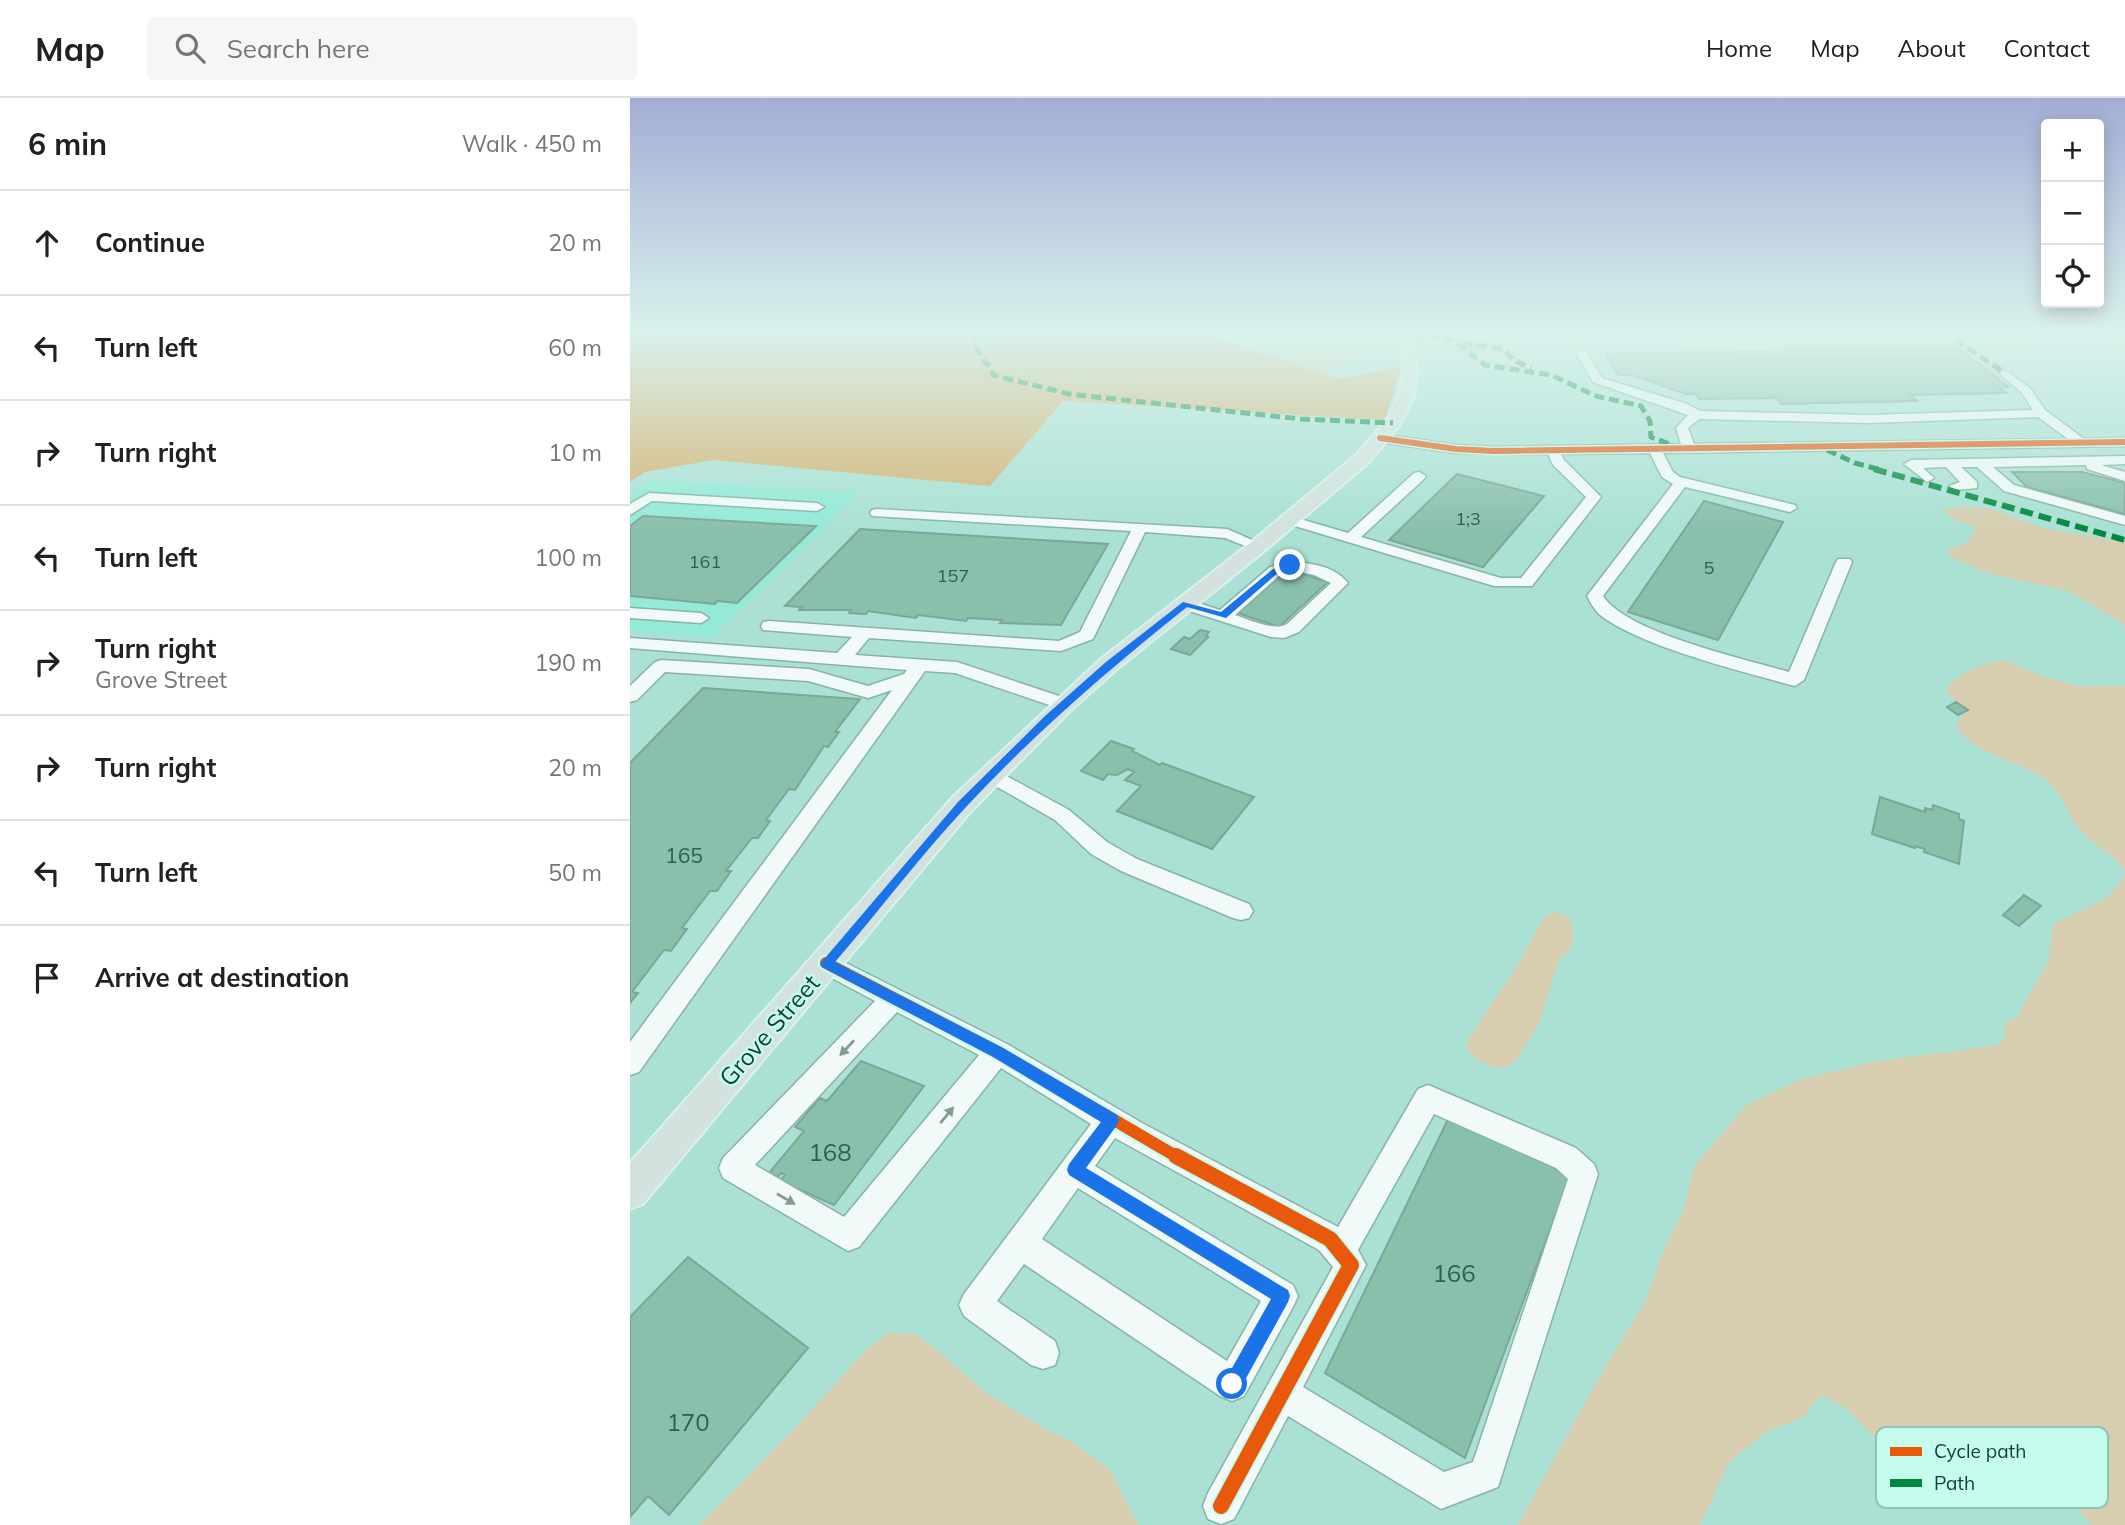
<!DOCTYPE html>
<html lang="en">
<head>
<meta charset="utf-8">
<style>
  :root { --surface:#fff; --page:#f6f6f6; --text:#202124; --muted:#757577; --line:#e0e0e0 }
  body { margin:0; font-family:Mulish,sans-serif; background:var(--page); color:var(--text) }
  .controls { position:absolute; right:21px; top:21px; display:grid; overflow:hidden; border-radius:7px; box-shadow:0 4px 18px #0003 }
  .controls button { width:63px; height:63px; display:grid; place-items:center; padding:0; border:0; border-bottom:2px solid var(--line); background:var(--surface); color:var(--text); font:35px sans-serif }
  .stop { position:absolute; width:21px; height:21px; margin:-16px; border:5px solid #1a73e8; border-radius:50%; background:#fff }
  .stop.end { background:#1a73e8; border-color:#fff; box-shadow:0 2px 7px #0008 }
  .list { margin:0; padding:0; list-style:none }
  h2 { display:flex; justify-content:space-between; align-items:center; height:91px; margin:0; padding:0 28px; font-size:30px }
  h2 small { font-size:23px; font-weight:400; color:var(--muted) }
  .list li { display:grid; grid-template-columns:46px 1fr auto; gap:21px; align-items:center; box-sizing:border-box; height:105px; padding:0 28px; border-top:2px solid var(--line) }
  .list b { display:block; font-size:26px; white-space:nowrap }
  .list p { margin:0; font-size:23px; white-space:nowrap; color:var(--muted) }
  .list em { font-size:23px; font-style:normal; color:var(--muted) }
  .icon { flex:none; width:38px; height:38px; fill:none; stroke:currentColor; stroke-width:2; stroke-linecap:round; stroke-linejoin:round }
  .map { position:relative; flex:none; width:1495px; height:1427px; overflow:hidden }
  header { display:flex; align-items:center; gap:42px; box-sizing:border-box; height:98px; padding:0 35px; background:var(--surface); border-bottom:2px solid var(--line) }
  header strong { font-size:33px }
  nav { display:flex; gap:38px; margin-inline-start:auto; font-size:24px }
  .search { width:490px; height:63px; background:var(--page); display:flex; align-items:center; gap:18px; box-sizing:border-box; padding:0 24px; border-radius:7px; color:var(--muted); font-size:26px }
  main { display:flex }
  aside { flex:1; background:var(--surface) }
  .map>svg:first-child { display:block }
  .built { fill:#93ead7 }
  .green { fill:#d6ceaf }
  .forest { fill:#d5b374 }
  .building { fill:#89c0ac; stroke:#7da598; stroke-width:2 }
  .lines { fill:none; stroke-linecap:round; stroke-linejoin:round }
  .minor-casing { stroke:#87b3a9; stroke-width:3 }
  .major-casing { stroke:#d9f2ec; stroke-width:4 }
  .minor { fill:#f2faf9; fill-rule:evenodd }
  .major { fill:#d3e2de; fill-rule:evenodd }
  .quiet-far1 { stroke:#00873e; stroke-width:5; stroke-dasharray:10 5; stroke-linecap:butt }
  .quiet { stroke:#00873e; stroke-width:6; stroke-dasharray:13 6; stroke-linecap:butt }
  .cycleway-far2-casing { stroke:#c4fcee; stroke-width:9 }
  .cycleway-far1-casing { stroke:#c4fcee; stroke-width:17 }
  .cycleway-casing { stroke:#c4fcee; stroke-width:20 }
  .cycleway-far2 { stroke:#e8590c; stroke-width:6 }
  .cycleway-far1 { stroke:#e8590c; stroke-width:12 }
  .cycleway { stroke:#e8590c; stroke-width:16 }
  .oneway { fill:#829c96 }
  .route { fill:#1a73e8 }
  .labels { text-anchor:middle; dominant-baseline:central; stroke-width:5; stroke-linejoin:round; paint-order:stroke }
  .far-number-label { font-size:18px; fill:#2f5e52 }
  .number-label { font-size:21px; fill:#2f5e52 }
  .street-label { font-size:24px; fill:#113d34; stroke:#c4fcee }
  .near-number-label { font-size:24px; fill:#2f5e52 }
  .key { fill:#c4fcee; stroke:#8ec3b6; stroke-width:2 }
  .key-label { font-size:19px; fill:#113d34 }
</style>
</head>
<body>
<header>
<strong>Map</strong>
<div class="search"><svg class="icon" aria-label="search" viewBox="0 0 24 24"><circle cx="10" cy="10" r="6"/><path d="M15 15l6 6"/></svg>Search here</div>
<nav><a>Home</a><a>Map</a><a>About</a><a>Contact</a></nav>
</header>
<main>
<aside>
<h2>6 min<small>Walk · 450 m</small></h2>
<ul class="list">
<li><svg class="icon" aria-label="ahead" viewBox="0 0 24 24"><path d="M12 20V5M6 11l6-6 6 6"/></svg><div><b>Continue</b></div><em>20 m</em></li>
<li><svg class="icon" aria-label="left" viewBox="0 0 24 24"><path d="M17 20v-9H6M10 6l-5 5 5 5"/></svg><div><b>Turn left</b></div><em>60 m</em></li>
<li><svg class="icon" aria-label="right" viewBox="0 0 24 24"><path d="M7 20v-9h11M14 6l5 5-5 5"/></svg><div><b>Turn right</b></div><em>10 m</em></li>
<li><svg class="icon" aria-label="left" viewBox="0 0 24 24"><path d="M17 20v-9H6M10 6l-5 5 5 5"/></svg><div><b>Turn left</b></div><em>100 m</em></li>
<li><svg class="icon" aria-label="right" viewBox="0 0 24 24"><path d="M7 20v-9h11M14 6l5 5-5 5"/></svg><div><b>Turn right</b><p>Grove Street</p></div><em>190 m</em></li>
<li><svg class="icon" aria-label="right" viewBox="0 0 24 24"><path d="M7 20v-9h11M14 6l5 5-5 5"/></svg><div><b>Turn right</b></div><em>20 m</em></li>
<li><svg class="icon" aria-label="left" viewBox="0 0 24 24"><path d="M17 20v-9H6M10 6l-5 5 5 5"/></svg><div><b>Turn left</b></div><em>50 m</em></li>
<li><svg class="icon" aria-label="arrive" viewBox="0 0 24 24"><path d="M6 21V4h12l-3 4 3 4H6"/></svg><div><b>Arrive at destination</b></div></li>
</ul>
</aside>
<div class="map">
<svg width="1495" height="1427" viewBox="0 0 1495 1427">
  <rect width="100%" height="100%" fill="#aae1d4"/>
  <path class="built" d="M21,382L229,394L82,539L0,533V398Z"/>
  <path class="green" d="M673,239L706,244L730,254C719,265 703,265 693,276L638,264L643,253L666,247L667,241Z
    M1335,408L1361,411L1412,430L1495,444V528L1439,493L1360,476L1320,459L1319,450L1334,447L1347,430L1323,421L1312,412Z
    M1373,562L1417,580L1447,588H1495V774C1483,755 1462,747 1448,729C1436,714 1430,691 1414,680C1387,662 1342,657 1326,627L1335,613L1316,592C1326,575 1354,565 1373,562Z
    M1495,776V1427H1461L1433,1395L1398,1383L1294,1378L1253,1348L1216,1310L1191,1297L1172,1320L1137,1333L1099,1364L1070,1427H888L964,1288L1015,1204L1031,1158L1054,1111L1064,1068L1118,1006L1172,981L1248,963L1368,947L1375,939L1374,930L1377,924L1387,918L1418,864L1423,826C1453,809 1478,809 1495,776Z
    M927,814L940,820L944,837L940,852L929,861L909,926L885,964L869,971L850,964L837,952L838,941L889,865L914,819Z
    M258,1235L285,1236L311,1255L359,1297L415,1331L442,1344L480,1372L508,1427H69L166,1329L237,1251Z"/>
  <path class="forest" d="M0,234H569L711,281L771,269L755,322L433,303L360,388L84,362L15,374L0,384Z"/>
  <path class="building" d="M1327,249L1379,289H1369L1376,295L1281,297L1287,303L1151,306L1147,300L1069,301L1066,296H1056L1002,277H988L976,256Z
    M1382,374H1452L1495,385V416L1397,389Z
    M827,376L914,398L853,469L759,442Z
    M1074,403L1153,424L1088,542L998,514Z
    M13,418L186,428L107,505L87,503L85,506L0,498V428Z
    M230,431L478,446L431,527L370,525L372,522L338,520L336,523L288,517L286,520L238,513L236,516L219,515L221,512H169L172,509L155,508Z
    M658,471L698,484L649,529L608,515Z
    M570,532L579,534L576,538L578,539L560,557L541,551L554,539L560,541Z
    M73,590L230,601L205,634H209L198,649L194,648L165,692L159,691L136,722L140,723L128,740H122L96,773H101L87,793H80L52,830L57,831L41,853L34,852L2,894L8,895L0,905V665Z
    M1326,604L1338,612L1328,617L1317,609Z
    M481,643L504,651L502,653L530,667L532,665L624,699L582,751L487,713L511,688L495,682L504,674L498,671L487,677L478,676L473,682L451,673Z
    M1250,699L1295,714V710L1302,712L1303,707L1329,716V721L1334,723L1329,766L1294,754L1295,751L1285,748V750L1242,736Z
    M1394,797L1411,808L1389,828L1373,817Z
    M231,963L294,988L204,1107L150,1083L155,1077L151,1075L148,1079L139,1075L174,1033L165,1029L190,1000L197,1003Z
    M820,1017L941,1075L835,1360L695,1275Z
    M58,1159L178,1250L39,1417L18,1398L0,1419V1219Z"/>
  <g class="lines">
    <g class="minor-casing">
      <path id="minor" d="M1370,234L1351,238L1346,235V234Z
        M1407,234H1439C1432,239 1414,239 1407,234Z
        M1478,234H1495V240L1479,236Z
        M952,252L956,253L972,280L1057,306L1070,313L1238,317L1403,312L1392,295L1369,275L1375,272L1400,290L1415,312L1454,341L1495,340V348L1033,355L1043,374L1050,379L1165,407L1167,410L1160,414L1055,389L973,498C997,535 1115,561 1159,574L1206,464L1208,461H1220L1222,464L1174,582L1165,588C1114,574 1008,548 969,516C964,511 960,504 957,498L1043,386L1032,379L1020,355L931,356L934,362L971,399L902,488H864L655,425L653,422L660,418L718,435L784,375L789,374L796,378L794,381L731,439L871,480H891L956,399L923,367L918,356L826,355L750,344L744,340L750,336L826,347L864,349L1051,346L1046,330L1058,317L963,284L946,255ZM1408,319L1438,341L1064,346L1058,330L1069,321L1238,325Z
        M1495,358V366L1471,367L1495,374V383L1457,371L1456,367L1363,369L1384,387L1495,418V427L1374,393L1347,369H1331L1347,384V390L1326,392L1319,388L1330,384L1316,369L1293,370L1304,380L1297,384L1274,366L1281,362Z
        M19,395L187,405L194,409L187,413L22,403L0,417V406Z
        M247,411L597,431L636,448L628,453L595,440L515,434L463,541L431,553L239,540L225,557L327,564L441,602L443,606L441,610L434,612L325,575L295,573L9,974L0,977V944L262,592L238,600L178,583L35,574L7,602L0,604V588L25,564L31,562L179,571L238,588L274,576L277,572L0,550V540L207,555L222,539L133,532L131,528L133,524L139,523L429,543L450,534L501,433L242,418L240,415L242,412Z
        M653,465C675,463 704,467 718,485L669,534L654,540L641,539L550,510L548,506L556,501L590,512L640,469ZM670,474L684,477L701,485L657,526C643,534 619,521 605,517L652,475Z
        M0,510L71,515L79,520L71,525L0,520Z
        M362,670L439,712L477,744L507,761L619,806L623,813L619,820L611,822L603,820L491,773L461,756L425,722L355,682L352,677L355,672Z
        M196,855L377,946L512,1025L708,1129L788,991L798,987L946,1050L964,1066L968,1076L868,1389L811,1411L658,1318L604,1421L591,1426L578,1421L573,1408L578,1395L703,1169L689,1152L485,1040L465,1068L663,1187L668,1198L663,1209L614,1298L602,1303L590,1298L394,1166L367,1203L425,1243L429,1255L425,1267L413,1271L401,1267L334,1218L329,1207L334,1196L461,1026L371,970L229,1149L218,1153L93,1080L89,1070L93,1060L245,903L187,872L184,865L187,858ZM267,914L349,957L214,1119L125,1067ZM804,1016L926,1070L938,1081L843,1364L814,1374L673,1289L736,1167L728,1152ZM448,1090L631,1203L597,1263L412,1141Z"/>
    </g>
    <g class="major-casing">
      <path id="major" d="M769,234H783L787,276L784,299L769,328L738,365L633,454L487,571L442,611L341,713L13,1106L0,1111V1065L323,699L471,561L619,446L726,357L756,323L768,299L773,276Z"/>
    </g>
    <use href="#minor" class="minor"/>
    <use href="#major" class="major"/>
    <path class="quiet-far1" d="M341,234L351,260L361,270L363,277L439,296L671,321L763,325
      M769,234L823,242L855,267L921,277L966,298L1011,308L1020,323L1021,339L1039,346
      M1351,235L1332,236L1324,241L1375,275
      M832,245L874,251L882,261L901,271
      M1197,352L1225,365L1251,372"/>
    <path class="quiet" d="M1244,371L1495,442"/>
    <g class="cycleway-far2-casing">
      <path id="cycleway-far2" d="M750,340L826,351L864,353L1495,344"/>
    </g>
    <g class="cycleway-far1-casing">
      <path id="cycleway-far1" d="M196,865L368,954L549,1060"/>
    </g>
    <g class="cycleway-casing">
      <path id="cycleway" d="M546,1058L700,1141L721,1167L591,1408"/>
    </g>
    <use href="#cycleway-far2" class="cycleway-far2"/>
    <use href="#cycleway-far1" class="cycleway-far1"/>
    <use href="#cycleway" class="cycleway"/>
  </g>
  <defs><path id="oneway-solid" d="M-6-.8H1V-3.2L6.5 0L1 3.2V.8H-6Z" transform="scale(1.75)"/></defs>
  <g class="oneway">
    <use href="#oneway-solid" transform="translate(217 950) rotate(133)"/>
    <use href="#oneway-solid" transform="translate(317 1017) rotate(-51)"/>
    <use href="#oneway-solid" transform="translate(156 1101) rotate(30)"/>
  </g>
  <linearGradient id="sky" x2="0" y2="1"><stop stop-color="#a3add5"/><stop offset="0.54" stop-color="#d9f2ec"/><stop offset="1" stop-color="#d9f2ec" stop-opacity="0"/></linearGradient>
  <rect width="1495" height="434" fill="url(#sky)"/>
  <path class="route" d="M657,465L664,467L649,474L596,520L557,509C479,571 404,636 336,709C290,758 249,813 205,864L373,950L487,1017L489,1022L487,1027L456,1070L658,1192L660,1198L658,1204L609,1293L602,1295L596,1293L593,1286L641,1201L439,1077L437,1072L439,1066L471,1024L363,959L192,869L190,866L328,704L415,618L476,564L553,504L591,514L643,471Z"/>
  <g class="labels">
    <g class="far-number-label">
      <text x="838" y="420">1;3</text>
      <text x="75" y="463">161</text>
      <text x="1079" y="469">5</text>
      <text x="323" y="477">157</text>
    </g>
    <g class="number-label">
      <text x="54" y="757">165</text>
    </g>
    <g class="street-label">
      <text transform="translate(139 932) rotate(-49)">Grove Street</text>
    </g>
    <g class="near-number-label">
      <text x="200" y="1054">168</text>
      <text x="824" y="1175">166</text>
      <text x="58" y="1324">170</text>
    </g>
  </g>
  <rect x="1246" y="1329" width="232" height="81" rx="10" class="key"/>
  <rect x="1260" y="1349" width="32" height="9" fill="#e8590c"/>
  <rect x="1260" y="1381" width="32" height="8" fill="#00873e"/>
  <g class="key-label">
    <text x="1304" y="1360">Cycle path</text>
    <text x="1304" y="1392">Path</text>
  </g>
</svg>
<div class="controls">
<button>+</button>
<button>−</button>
<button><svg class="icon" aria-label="locate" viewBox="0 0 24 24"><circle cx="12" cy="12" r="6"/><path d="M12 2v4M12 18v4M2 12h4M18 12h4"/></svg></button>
</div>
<div class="stop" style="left:602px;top:1286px"></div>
<div class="stop end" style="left:660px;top:467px"></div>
</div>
</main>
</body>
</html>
